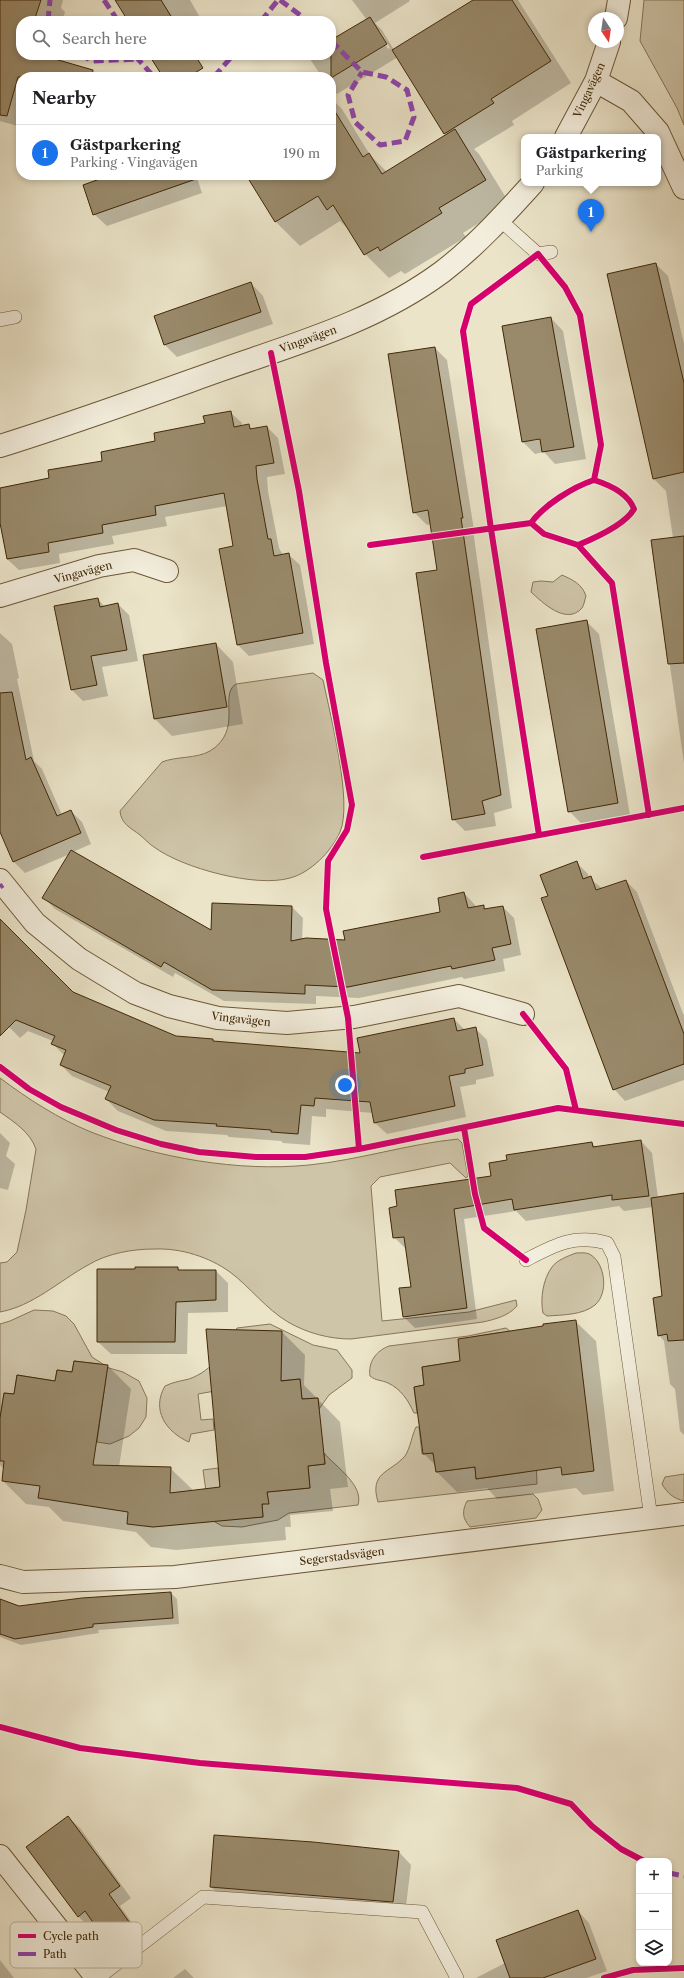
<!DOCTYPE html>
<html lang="en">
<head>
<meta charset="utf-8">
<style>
  :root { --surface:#fff; --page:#f2f2f2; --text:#202124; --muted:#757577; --line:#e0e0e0; --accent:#1a73e8 }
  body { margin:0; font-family:"Libre Caslon Text",serif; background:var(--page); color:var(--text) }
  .controls { position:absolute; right:12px; bottom:12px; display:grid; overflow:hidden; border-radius:8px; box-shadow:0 2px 6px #0003 }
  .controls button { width:36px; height:36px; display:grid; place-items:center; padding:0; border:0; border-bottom:1px solid var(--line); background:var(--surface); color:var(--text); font:20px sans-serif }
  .compass { position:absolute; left:588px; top:12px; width:36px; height:36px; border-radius:50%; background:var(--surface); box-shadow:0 2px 6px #0003; rotate:167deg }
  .you { position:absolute; left:345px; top:1085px; width:14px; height:14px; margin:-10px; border:3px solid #fff; border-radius:50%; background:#1a73e8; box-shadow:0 0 0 6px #1a73e833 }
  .badge { display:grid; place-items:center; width:26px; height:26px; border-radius:50%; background:var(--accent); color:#fff; font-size:13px; font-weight:700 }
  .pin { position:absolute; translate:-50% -33px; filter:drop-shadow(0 1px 2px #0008) }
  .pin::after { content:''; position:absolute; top:21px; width:14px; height:12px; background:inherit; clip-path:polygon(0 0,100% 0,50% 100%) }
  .popup { position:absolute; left:521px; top:134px; width:140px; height:52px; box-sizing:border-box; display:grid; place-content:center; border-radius:8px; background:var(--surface); filter:drop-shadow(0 1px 3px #0005); font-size:13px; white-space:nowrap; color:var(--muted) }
  .popup b { font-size:15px; color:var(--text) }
  .popup::after { content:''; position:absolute; left:50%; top:100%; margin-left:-8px; border:8px solid transparent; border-top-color:var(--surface) }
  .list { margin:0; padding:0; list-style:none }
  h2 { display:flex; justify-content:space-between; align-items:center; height:52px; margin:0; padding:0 16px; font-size:17px }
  h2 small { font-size:13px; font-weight:400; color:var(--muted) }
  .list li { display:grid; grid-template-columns:26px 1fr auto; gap:12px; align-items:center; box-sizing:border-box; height:56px; padding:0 16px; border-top:1px solid var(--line) }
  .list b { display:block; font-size:15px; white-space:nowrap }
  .list p { margin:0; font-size:13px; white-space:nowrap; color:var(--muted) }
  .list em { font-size:13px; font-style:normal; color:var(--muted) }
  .icon { flex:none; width:22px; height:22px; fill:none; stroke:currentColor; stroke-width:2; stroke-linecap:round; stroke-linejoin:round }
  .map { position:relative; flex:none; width:684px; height:1978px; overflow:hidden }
  .search { position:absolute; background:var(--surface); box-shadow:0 2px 6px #0003; left:16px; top:16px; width:320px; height:44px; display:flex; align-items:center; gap:10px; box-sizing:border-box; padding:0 14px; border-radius:16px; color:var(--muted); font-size:15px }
  .panel { position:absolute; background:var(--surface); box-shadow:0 2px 6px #0003; left:16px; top:72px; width:320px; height:108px; border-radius:16px }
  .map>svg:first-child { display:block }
  .green { fill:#cec4a8; stroke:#887657 }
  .shadow { fill:#0003; fill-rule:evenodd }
  .building { fill:#998a6b; stroke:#412806 }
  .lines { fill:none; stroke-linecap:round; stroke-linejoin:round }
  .service-casing { stroke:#6c5737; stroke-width:14 }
  .minor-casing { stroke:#6c5737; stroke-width:24 }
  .service { stroke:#f2eddc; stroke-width:13 }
  .minor { stroke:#f2eddc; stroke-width:22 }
  .quiet { stroke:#8e44ad; stroke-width:5; stroke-dasharray:10 5; stroke-linecap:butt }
  .cycleway-casing { stroke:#f2eddc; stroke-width:8 }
  .cycleway { stroke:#d6006c; stroke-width:6 }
  .labels { text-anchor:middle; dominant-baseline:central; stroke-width:3; stroke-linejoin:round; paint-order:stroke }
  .street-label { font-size:11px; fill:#412806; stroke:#f2eddc }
  .key { fill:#f2eddc; stroke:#bdb29c; stroke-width:1 }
  .key-label { font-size:11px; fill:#412806 }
</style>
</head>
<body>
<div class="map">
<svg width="684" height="1978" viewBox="0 0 684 1978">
  <rect width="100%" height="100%" fill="#ebe4c9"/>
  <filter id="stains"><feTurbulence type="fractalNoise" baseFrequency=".005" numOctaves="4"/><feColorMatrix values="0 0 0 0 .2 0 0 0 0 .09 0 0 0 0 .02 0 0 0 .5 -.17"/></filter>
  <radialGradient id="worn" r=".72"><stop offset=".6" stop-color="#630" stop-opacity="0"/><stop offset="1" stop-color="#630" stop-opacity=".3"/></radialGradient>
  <path class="green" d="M644,0H684V125L677,108L640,41Z
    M562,575C573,580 582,584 586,596C585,599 584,605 582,608C566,626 542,602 531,592L533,582L541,581L553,582Z
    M313,673L323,680C330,714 353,803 340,832C332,851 310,873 290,878C256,888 182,868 154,847C149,844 145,839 140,835C131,828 121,824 120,811L162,762C177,756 196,759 210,751C244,730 218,695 236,684Z
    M0,1078C28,1099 59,1119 91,1132C157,1158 239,1172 309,1165C359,1160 408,1144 458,1139L462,1143L468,1176L466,1178L450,1163L380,1177L371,1186L382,1321L469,1312L516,1300L517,1306C508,1316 496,1319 483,1322L351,1339C329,1339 307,1333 288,1322C266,1309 250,1287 230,1272C209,1257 181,1248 155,1249C133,1249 108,1253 88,1265C59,1281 33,1306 0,1312V1263L7,1262L17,1252L26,1210L36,1149C30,1132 14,1122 0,1112Z
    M576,1253C581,1253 587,1252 591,1255C605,1264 609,1293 595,1305C583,1315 562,1315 547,1316L543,1313C540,1299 543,1279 552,1267C557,1260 568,1256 576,1253Z
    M34,1310L53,1311L66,1316L74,1324L92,1357L109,1368L123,1372L139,1381L147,1398L146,1417L139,1428L129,1436L110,1444L97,1442L106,1377L97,1376L99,1364L74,1361L72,1372L57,1370L55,1381L17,1375L14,1394L4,1393L0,1418V1324L10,1321Z
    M270,1324L313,1345L337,1350L352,1370V1378L329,1395L319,1409L318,1398L302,1399L300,1379L266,1382L198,1394L201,1420L213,1419L214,1430L191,1434L189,1442C166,1432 151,1410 165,1386C173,1382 181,1381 189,1379C214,1370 225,1350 237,1328Z
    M506,1328L515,1335L497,1333L473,1337L474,1348L460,1361L422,1367L424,1385L414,1387L417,1413H414C408,1400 401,1389 388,1383C382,1380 376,1381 370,1376C368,1362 376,1351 389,1346L468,1336Z
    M416,1427H419L422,1454L433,1453L436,1472L475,1467L476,1479L525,1472L536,1456L537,1484L378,1502C369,1472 390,1473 405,1456C410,1449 412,1435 416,1427Z
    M324,1453C336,1467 364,1485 358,1505L289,1513L278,1520L242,1527L222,1526L210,1519L203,1470L218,1468L222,1508L263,1517L262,1504L268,1503L267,1492L310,1488L308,1466L325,1464Z
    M684,1474V1501C673,1498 668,1494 662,1484L665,1477Z
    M533,1494L538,1499L542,1510L536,1518L470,1527C462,1518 462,1511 467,1501Z"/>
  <path class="shadow" d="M0,0H63L61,8L65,12L62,21H21V55H52L51,59L88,77H21V127L0,121Z
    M116,0H190L202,21H130Z
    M352,0H409L410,1L375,23L382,30L394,50L475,0H518L571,83L512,121L514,125L474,149L479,154L510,204L463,233L466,237L405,274L401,271L389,278L365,254L352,233L340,221L300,246L276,222L247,175H331V98L342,109L370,155L387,172L447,135L398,57L337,94L331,88V77H322L308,56L331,55V42L367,20ZM377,31H380L390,48L388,49Z
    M114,175H196L202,193L107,226L94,214Z
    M656,264L668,276L684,344V763L652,541L673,538L666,491L654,479L608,275Z
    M251,283L263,296L273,324L177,357L165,345L155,317Z
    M551,318L563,331L586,459L555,464L544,452L535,454L523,442ZM545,437V439L532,441V439Z
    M435,348L447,360L474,530H473L512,808L494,813L496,826L465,831L453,819L438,570L431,524L427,525L414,512Z
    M230,412L242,423V426L248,425L252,429L267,427L278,438L285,474L267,477L268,491L279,548L283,555L288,554L300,565L314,644L249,656L238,645L234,547L227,506L165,517L167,526L112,536L114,544L59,554L60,563L19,570L7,559L0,517V489L50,479L104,461L206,424Z
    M98,599L105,607L118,604L129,615L138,661L102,667L108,696L83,701L72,690Z
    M586,621L599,634L630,815L581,823L569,811Z
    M0,633L12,644L19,678L17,679L34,761L42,769L62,815L71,811L82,822L91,844L73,852L211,932L292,907L303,918L302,940L346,941L442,912L464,893L475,905L476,908L483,906L487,910L503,907L514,918L521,955L503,959L505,971L464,979L462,977L359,998L316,996V1004L224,1001L175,973L173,977L55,909L44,898L70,854L25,873L14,862L0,830Z
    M216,644L233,662L243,724L172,736L155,719Z
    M576,862L588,874L589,878L603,889L626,881L637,892L684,1016V1080L625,1101L614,1089L549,897Z
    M0,920L72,993L176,1037L213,1040L215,1042L361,1054L454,1019L465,1030L475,1028L487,1040L494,1076L476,1080V1084L460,1087L466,1117L387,1134L375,1123L373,1113L326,1109V1117L312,1116L310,1145L283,1143L281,1141L229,1137L227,1135L166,1131L118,1111L106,1099L109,1092L72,1076L61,1065L65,1056L53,1044V1041L28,1031L20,1038L0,1018Z
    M0,1133L10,1143L6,1156L15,1164L8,1190L0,1188Z
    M641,1141L652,1153L658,1198L684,1194V1435L680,1431L675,1389L670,1384L664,1341L659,1335L663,1297L653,1207L624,1211L619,1206L526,1221L516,1211L464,1219L477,1319L415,1328L404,1317L412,1287L406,1249L394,1237L492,1176L591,1143L596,1147Z
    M178,1268L181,1271H216L228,1283V1312L188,1313L187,1354H111L98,1342Z
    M575,1321L596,1341L614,1491L583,1495L576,1488L497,1499L487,1488L457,1492L437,1472L436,1466L424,1454L425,1386L462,1362Z
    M282,1332L305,1355L304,1385L340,1422L348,1487L330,1489L333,1511L290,1515L291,1527H285L286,1540L176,1550L151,1547L136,1532L63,1521L49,1507L26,1504L3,1481L4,1469L0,1465V1424L15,1395L56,1382L73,1373L108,1366L131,1389L119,1467L170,1468L194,1491L221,1488Z
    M171,1593L177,1599L179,1624L98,1630L99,1633L21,1645L0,1637V1600L19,1607Z
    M68,1817L80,1828L131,1898L120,1906L143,1938L121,1954L109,1943L95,1924L90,1928L78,1916Z
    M399,1852L411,1865L405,1914L224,1899L211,1887Z
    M578,1911L589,1923L607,1971L586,1978H476L505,1963Z
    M0,1960L14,1978H0Z
    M185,1969L194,1978H173Z"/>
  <path class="building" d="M0,0H41L34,21H21V55H41L93,70L92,77H18L7,116L0,115Z
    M115,0H161L174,21H128Z
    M473,0H512L551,61L491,99L494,103L444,134L392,50Z
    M370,17L387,44L331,78V40Z
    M149,55H195L203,68L188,77H163Z
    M331,105L363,157L369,153L382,174L455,129L486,180L439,208L442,213L380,251L378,247L364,255L333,205L327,210L318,196L275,222L246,175H331Z
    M111,175H195L196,179L93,215L83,185Z
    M656,263L684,383V472L653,479L607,274Z
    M251,282L261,312L164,345L154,316Z
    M551,317L574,447L542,452L540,439L522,442L502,326Z
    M435,347L463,518H461L501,795L482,801L485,814L452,820L416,573L437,570L428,510L413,513L388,354Z
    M231,411L234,427L249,424L250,429L267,426L274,463L256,466L257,479L268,539H271L274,556L289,553L303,633L237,645L219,549L233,546L224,493L155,506L156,515L102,525L103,533L48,543L49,552L7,559L0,523V488L49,478L48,470L102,461L101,452L155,441L154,433L205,423L203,416Z
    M684,536V663L668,664L651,540Z
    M98,598L100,607L118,603L127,650L91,656L97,685L71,690L54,606Z
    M587,620L618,803L568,812L536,629Z
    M216,643L227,707L154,719L143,655Z
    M12,692L26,760L31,757L57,816L71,810L81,833L13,862L0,832V693Z
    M71,850L211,930L212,903L292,906L291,941L306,938L345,940L343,931L440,912L438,898L464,892L468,908L484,905V909L503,906L511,944L492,948L495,960L452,969L451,966L348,987L305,985V994L212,990L164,962L161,967L42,898Z
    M577,861L583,879L591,876L596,890L626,880L684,1034V1064L613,1090L541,898L548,896L540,875Z
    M0,919L73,992L176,1036L213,1039V1041L360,1053L357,1038L454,1018L457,1031L476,1027L483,1065L465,1069V1073L449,1076L455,1106L374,1123L370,1102L315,1098L314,1106L301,1105L298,1134L271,1132V1130L216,1126L217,1124L154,1120L105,1099L111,1086L60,1065L66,1050L51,1044L55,1036L16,1020L0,1036Z
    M641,1140L649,1196L612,1200V1195L514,1210L512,1199L454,1209L467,1308L403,1317L399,1288L411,1287L404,1237L393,1238L389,1208L397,1206L395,1190L491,1176L489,1163L507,1160L506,1155L592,1142L593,1147Z
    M684,1193V1340L668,1341L667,1334L658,1336L653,1298L662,1296L651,1198Z
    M135,1267H178V1270H216V1300L176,1302L175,1342H97V1269H135Z
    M576,1320L594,1471L562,1475L561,1467L476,1479L475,1467L436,1472L433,1453L423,1454L414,1387L424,1385L422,1367L460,1361L458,1339L543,1326V1324Z
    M206,1329L282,1331L281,1381L300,1379L302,1399L318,1398L325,1464L308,1466L310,1488L267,1492L269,1504H262L263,1517L153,1527L127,1524L128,1512L38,1498L40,1486L2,1481L4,1461H0V1418L4,1393L14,1394L17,1375L55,1381L57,1370L72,1372L74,1361L108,1365L93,1465L171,1467L170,1493L220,1487Z
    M171,1592L173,1618L93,1624V1627L15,1639L0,1634V1599L19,1606L82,1598Z
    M68,1816L120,1886L109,1894L132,1926L108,1944L85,1911L78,1917L26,1847Z
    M214,1835L313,1842L399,1851L393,1902L210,1887Z
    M578,1910L596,1959L543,1978H510L496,1940Z"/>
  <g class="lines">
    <g class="service-casing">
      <path id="service" d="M500,220L538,254L551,252
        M0,320L15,317
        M526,1260C555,1245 574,1234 607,1243L614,1257L651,1518
        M98,1978L203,1897L422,1912L457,1978"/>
    </g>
    <g class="minor-casing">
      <path id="minor" d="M616,18L619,0
        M596,81L631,101L658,132L684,188
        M566,137L596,81L609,42
        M0,446C74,423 148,396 221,370C298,343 376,321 442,272C476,246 504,215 533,183
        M0,596L99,566L134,560L167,571
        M0,880L35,923L79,959L135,993L169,1006L218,1018L287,1023L354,1017L459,996L523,1014
        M0,1576L23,1582L175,1577L684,1514
        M0,1856L97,1978"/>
    </g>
    <use href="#service" class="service"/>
    <use href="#minor" class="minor"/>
    <path class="quiet" d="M104,0L118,21
      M280,0L308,21
      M48,21L50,0
      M261,21L278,0
      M331,41L362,72L386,77L407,90L414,117L405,141L380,145L355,122L348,95L362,72
      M80,55L93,61L138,59
      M137,55L138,59L154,77
      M214,77L233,55
      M0,887L3,885
      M669,1873L684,1876"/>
    <g class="cycleway-casing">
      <path id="cycleway" d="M271,353L299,491L326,663L352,805L347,830L328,861L326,909L348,1018L359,1149
        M531,523C544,505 573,487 594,480L601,445L580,315L565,287L538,254L471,304L463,331L491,529L539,835
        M370,545L531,523L544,534L578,545L612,583L649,815
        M578,545C595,538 625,525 634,509C628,493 610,485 594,480
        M423,857L684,808
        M523,1014L566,1069L576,1110
        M0,1067L29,1089L61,1107L116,1130L161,1144L199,1152L256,1157H305L359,1149L558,1108L684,1124
        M464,1128L475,1194L484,1228L526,1260
        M0,1727L80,1748L200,1763L517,1788L571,1804L592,1826L621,1849L644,1861
        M604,1978L633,1970L684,1968"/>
    </g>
    <use href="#cycleway" class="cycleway"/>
  </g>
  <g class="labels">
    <g class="street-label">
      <text transform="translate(589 90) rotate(-65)">Vingavägen</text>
      <text transform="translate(308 339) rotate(-20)">Vingavägen</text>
      <text transform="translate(83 572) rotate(-15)">Vingavägen</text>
      <text transform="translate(241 1019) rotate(6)">Vingavägen</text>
      <text transform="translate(342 1556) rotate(-7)">Segerstadsvägen</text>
    </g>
  </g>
  <rect x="10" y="1922" width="132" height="46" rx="6" class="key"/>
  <rect x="18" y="1934" width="18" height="4" fill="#d6006c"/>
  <rect x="18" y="1952" width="18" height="4" fill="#8e44ad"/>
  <g class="key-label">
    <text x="43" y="1940">Cycle path</text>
    <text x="43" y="1958">Path</text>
  </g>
  <rect width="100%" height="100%" filter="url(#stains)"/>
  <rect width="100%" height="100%" fill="url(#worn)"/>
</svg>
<div class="controls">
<button>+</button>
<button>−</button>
<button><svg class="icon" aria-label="layers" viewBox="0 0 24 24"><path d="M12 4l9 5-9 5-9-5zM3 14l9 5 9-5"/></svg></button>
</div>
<svg class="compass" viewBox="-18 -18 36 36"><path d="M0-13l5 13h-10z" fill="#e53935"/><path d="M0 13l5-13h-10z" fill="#757577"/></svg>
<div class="you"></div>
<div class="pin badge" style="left:591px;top:232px">1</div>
<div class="popup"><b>Gästparkering</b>Parking</div>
<div class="search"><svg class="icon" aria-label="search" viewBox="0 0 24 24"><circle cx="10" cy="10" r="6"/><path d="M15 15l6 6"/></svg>Search here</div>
<section class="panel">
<h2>Nearby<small></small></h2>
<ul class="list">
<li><span class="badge">1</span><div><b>Gästparkering</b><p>Parking · Vingavägen</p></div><em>190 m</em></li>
</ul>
</section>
</div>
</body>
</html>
